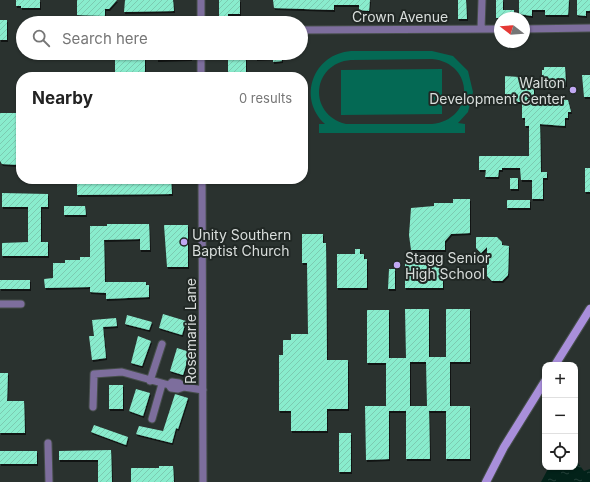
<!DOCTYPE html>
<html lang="en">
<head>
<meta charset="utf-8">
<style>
  :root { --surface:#fff; --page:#f6f6f6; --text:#222; --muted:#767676; --line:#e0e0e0 }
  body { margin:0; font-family:Inter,sans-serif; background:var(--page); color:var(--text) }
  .controls { position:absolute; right:12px; bottom:12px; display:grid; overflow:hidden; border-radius:8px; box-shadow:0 1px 3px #0004 }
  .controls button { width:36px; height:36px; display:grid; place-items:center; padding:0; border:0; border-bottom:1px solid var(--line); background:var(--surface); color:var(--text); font:20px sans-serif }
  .compass { position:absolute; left:494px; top:12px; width:36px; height:36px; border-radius:50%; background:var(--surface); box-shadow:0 1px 3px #0004; rotate:287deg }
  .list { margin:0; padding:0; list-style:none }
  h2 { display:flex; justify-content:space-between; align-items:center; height:52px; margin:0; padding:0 16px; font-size:17px }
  h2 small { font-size:13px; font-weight:400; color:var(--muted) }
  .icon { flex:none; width:22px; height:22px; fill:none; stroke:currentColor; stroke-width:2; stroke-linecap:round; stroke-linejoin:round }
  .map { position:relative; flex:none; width:590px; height:482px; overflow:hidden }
  .search { position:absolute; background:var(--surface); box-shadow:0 1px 3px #0004; left:16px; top:16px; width:292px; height:44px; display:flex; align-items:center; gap:10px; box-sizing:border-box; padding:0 14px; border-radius:22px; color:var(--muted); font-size:15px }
  .panel { position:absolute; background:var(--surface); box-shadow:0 1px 3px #0004; left:16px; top:72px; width:292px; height:112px; border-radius:16px }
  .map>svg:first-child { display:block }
  .pitch { fill:#046954; fill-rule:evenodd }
  .water { fill:url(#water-ripples) }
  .building { fill:url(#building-hatch); fill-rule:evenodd; filter:url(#shadow) }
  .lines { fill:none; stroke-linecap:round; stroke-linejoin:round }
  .street-casing { stroke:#464e4b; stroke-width:9 }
  .secondary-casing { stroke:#464e4b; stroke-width:10 }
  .street { stroke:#7d6e9d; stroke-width:7 }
  .secondary { stroke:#a98fdb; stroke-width:8 }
  .poi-dot { fill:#c1a8f3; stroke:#212825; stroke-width:1.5 }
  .labels { text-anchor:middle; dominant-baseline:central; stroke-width:4; stroke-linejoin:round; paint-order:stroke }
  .street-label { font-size:14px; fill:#d9dedc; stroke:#212825 }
  .poi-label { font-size:14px; fill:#d9dedc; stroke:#212825; text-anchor:start }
</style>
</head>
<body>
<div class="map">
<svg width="590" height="482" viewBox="0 0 590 482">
  <defs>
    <pattern id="water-ripples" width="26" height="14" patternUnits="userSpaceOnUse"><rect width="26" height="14" fill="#022219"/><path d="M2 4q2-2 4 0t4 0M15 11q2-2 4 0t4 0" fill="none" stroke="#26423a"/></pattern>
    <pattern id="building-hatch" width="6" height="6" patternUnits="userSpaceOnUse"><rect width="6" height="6" fill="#89eccd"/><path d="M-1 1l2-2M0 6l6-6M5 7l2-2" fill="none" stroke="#7bcab1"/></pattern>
    <filter id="shadow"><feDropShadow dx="1" dy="2" stdDeviation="0" flood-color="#0009"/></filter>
  </defs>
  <rect width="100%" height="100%" fill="#2a322f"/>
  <path class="pitch" d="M351,51H432L453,56L468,71L473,92L468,112L458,123L465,124V133H319V124H325C297,98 313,54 351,51ZM432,59C475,63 475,120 432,124H346C307,114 312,63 351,60Z
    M442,69V114L341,115V70Z"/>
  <path class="water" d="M575,459L584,471L590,469V482H541L549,467H575Z"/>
  <path class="building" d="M16,0H40V8H21V6H16Z
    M77,0H117L109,9H105V16L77,15Z
    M125,0H173L174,11L124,12Z
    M219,0H240V14H228V21H219Z
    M273,0H370L369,11L359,10V5H334V10L274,8Z
    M458,0H466L467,19H458Z
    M496,0H503V10H514V18H496Z
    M519,0H569L568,15H545V10H532V16L519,14Z
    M577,0H590V11H586V16L577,15Z
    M0,20H7V40H0Z
    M115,53H145V77H115Z
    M157,53H191V59L157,60Z
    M228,53H246V74L228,73Z
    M256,53H282V61L273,62V58L256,59Z
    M544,67H565L566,85L559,84V88H534V98L568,100L571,112H568V118H565V126L540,124L541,172H547V178H543V199H532V180H521L520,168H502V170H499L498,177H485L486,170H479V156H529V126H525V118H522V102H508V99H505V76L531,78L532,83H542V70H544Z
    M582,75H590V97H584Z
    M0,113H21V161H19V165L2,164L0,161Z
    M585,168H590V192H585Z
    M510,178H518V189H510Z
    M77,179H171L172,194L77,195Z
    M2,193L48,194V207H41V242H48V256H2V243L28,242V207H2Z
    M453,199H470V233L451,234L445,241V250H411L409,235L411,208L434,206V203H453Z
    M507,200H530V208H507Z
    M64,206H85L86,215H64Z
    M107,224H149L150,250H140V239L104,240L105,282H146V285H149V297L106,299V293L90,292V287L45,288L44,279L53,278V263H65V260H80V257H90V226H107Z
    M164,225H188V267H167Z
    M302,234H323V243H326L327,360H348V409H327V431H291V411H279V355H283V340H291V334H308L307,263H302Z
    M476,237H497L502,242V245L509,246L508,275L502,281H492L487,276V247L481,253L476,248Z
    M355,249H360V254H364V259H367V288H337V254H355Z
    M443,262V288H405V263Z
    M389,269H395V289H388Z
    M0,280H30V289H0Z
    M405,309H429V357H446V309H470V362H450V406H470V459H446V411H429L430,459H406V411H389V459L366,460L365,406H386V363H367V310H389V358H406ZM410,362H426L427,406H410Z
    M163,314L186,321L182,335L159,328Z
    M127,315L152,322L149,330L125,324Z
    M116,318L117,326L103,327L106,358L92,360L89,336H94L92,320Z
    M138,336L151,341L142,366L131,363Z
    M177,348L190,352L183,375L170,371Z
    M0,373H8L7,401H24L25,433H0Z
    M109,385H123V409H109Z
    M136,389L150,393L143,416L129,411Z
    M175,394L188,398L178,429L176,428L172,443L136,434L139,426L163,431Z
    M94,425L128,437L126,445L91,432Z
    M339,433H351V472H339Z
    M111,450L112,482H98V460H59V451Z
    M0,451H37V464H0Z
    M159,466H173L174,482H131V468H159Z"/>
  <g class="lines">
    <g class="street-casing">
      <path id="street" d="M201,23V0
        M481,29L482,0
        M524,29L590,28
        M301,30L500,29
        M201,53V77
        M202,179L203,482
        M0,304H21
        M150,381L162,344
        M169,385L172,382L179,383L184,387
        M93,407L94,374L122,372L169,385L171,388L178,389L184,387L203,390
        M152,419L162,384
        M48,443L49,482"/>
    </g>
    <g class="secondary-casing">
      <path id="secondary" d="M555,365L590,309
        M486,482L504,447L545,381"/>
    </g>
    <use href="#street" class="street"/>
    <use href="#secondary" class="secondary"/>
  </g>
  <g class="poi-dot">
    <circle cx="573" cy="90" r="4"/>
    <circle cx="184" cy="242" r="4"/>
    <circle cx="397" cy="265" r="4"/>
  </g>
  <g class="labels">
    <g class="street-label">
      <text x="400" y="16">Crown Avenue</text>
      <text transform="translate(190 331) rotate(-90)">Rosemarie Lane</text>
    </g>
    <g class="poi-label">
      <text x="565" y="82" text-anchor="end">Walton<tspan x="565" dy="16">Development Center</tspan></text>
      <text x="192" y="234">Unity Southern<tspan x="192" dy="16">Baptist Church</tspan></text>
      <text x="405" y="257">Stagg Senior<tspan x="405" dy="16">High School</tspan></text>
    </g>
  </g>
</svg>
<div class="controls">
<button>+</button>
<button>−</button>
<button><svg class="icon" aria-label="locate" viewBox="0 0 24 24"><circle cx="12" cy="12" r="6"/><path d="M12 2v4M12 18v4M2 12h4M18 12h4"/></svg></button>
</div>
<svg class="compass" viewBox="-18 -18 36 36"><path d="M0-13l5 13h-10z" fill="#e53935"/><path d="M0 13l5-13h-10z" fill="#767676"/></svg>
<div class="search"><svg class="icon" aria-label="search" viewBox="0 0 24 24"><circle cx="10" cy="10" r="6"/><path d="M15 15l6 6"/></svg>Search here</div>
<section class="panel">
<h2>Nearby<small>0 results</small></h2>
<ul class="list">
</ul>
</section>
</div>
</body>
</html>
